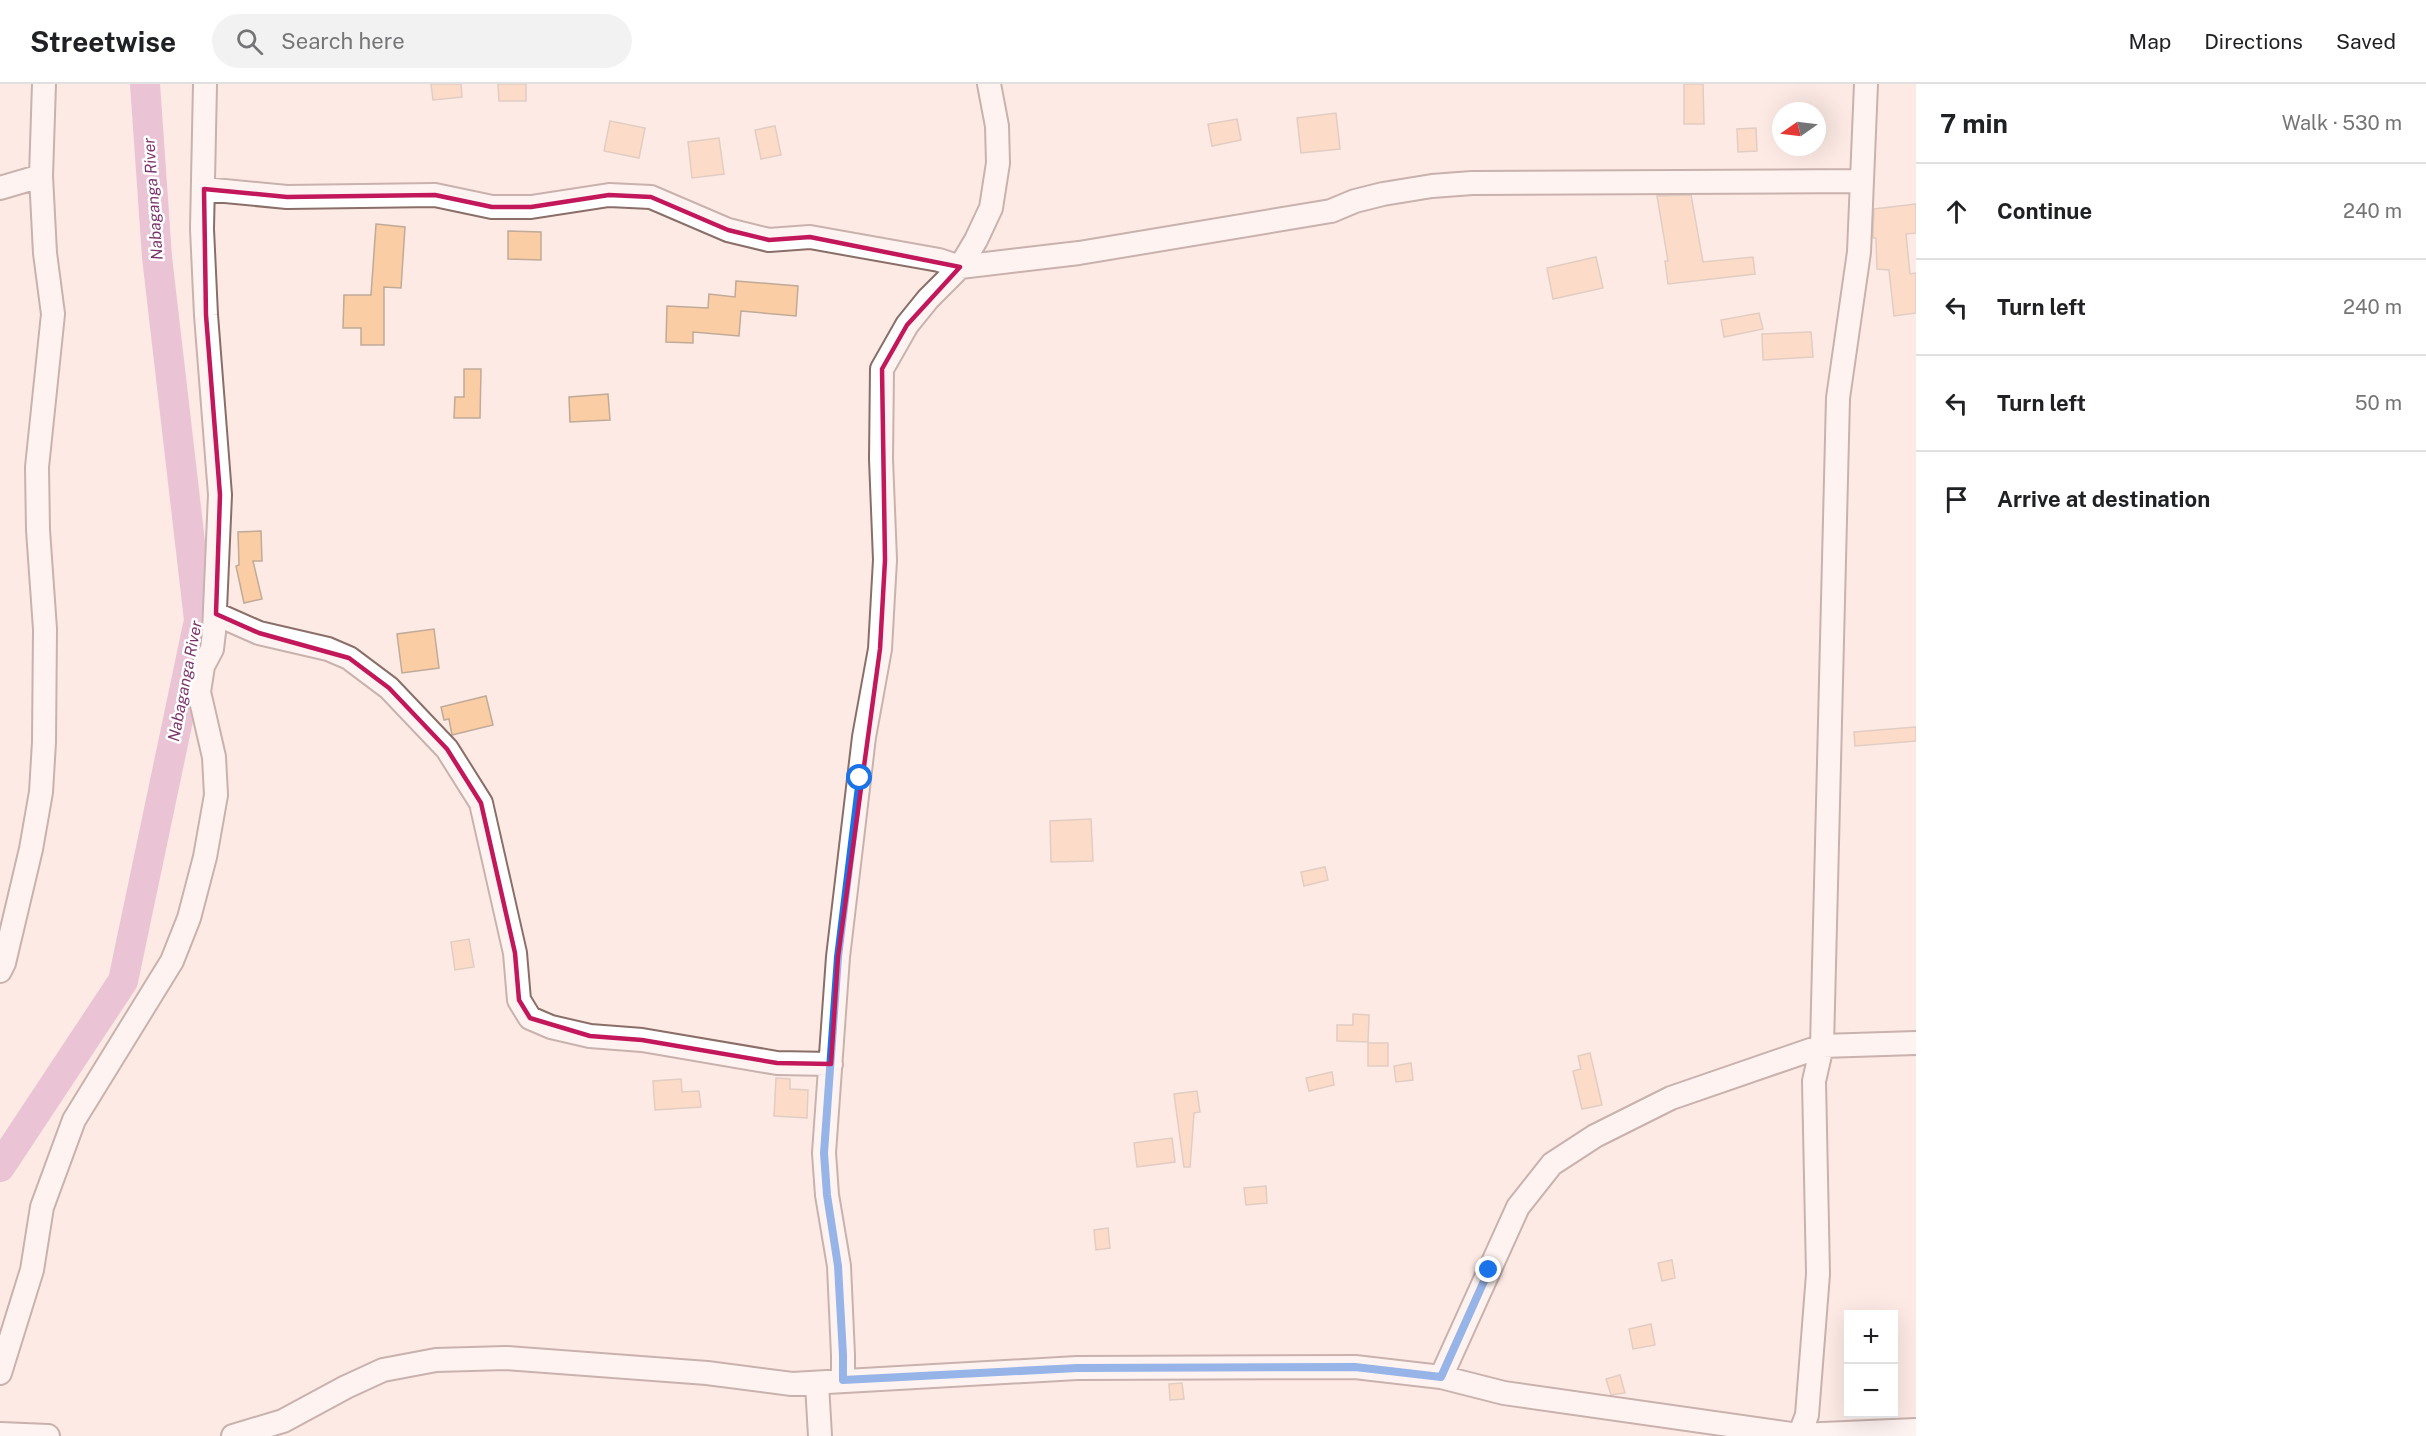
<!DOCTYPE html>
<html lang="en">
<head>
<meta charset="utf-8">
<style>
  :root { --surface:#fff; --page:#f2f2f2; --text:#202124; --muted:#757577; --line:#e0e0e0 }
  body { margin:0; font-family:"Public Sans",sans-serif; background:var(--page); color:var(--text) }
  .controls { position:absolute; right:18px; bottom:18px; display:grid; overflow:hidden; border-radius:0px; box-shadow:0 6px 24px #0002 }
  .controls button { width:54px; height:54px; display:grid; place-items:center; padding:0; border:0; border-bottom:2px solid var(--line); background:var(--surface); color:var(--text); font:30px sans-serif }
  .compass { position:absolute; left:1772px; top:18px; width:54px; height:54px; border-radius:50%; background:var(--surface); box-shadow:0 6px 24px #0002; rotate:256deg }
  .stop { position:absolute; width:18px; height:18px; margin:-14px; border:4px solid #1a73e8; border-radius:50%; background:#fff }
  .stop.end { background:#1a73e8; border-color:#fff; box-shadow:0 2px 6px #0008 }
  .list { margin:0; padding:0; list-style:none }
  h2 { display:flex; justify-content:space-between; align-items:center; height:78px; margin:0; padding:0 24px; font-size:26px }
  h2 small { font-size:20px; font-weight:400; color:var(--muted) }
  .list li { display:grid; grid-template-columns:39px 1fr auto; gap:18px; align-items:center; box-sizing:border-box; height:96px; padding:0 24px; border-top:2px solid var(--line) }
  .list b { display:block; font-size:22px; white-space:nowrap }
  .list em { font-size:20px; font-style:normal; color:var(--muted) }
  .icon { flex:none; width:33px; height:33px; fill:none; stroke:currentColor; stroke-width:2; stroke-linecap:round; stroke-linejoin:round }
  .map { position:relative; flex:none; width:1916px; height:1352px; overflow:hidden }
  header { display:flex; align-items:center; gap:36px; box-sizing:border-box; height:84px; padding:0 30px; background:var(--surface); border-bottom:2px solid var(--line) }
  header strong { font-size:28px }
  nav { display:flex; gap:33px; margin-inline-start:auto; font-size:21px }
  .search { width:420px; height:54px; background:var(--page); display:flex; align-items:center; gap:15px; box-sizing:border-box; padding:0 21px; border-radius:33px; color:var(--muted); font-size:22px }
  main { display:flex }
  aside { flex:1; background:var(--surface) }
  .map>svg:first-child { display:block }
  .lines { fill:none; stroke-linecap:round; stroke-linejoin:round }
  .river { stroke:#d397c2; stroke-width:30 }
  .building { fill:#facda5; stroke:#c0aa98; stroke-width:1.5 }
  .minor-casing { stroke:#8a6e68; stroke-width:26 }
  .minor { stroke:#fff; stroke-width:22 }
  .route { stroke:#1a73e8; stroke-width:8 }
  .marked { fill:none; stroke:#c2185b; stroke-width:4.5; stroke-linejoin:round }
  .labels { text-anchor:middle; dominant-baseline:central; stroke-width:5; stroke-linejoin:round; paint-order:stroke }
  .water-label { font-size:16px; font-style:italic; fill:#7b346b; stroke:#fff }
</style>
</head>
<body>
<header>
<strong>Streetwise</strong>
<div class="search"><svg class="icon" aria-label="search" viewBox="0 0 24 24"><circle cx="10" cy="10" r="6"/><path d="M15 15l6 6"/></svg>Search here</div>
<nav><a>Map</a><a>Directions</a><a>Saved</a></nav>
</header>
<main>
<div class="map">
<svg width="1916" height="1352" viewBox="0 0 1916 1352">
  <rect width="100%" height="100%" fill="#fdeae5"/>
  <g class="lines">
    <path class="river" d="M0,1083L123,897L199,536L157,173L145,0"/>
  </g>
  <path class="building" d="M431,0H461L462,13L433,16Z
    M498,0H526V17H499Z
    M1684,0H1703L1704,40H1684Z
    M1336,29L1340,65L1301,69L1297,34Z
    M1237,35L1241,56L1212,62L1208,40Z
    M610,37L645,44L639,74L604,67Z
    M775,42L781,71L761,75L755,46Z
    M1756,44L1757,67L1738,68L1737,45Z
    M719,54L724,90L692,94L688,58Z
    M1691,111L1703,178L1753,173L1755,190L1668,200L1665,177H1668L1657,112Z
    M1916,120V149L1906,150L1910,190L1916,189V229L1894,232L1889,186L1877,185L1876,154H1873L1874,125Z
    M376,140L405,143L401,204L384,203V261H361V244H343L344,211H371Z
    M508,147L541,148V176L508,175Z
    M1596,173L1603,204L1553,215L1547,184Z
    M736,197L798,202L796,232L741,227L739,252L693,248V259L666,258L667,222L708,224L709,210L735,213Z
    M1759,229L1763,245L1724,253L1721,236Z
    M1811,248L1813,273L1763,276L1762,250Z
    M464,285H481L480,334H454L455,313H464Z
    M608,310L610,336L570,338L569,313Z
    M261,447L262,477H253L262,515L244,519L236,482L239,481L238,448Z
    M434,545L439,584L402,589L397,550Z
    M486,612L493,641L452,651L449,635L444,636L441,623Z
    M1916,643V657L1855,662L1854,648Z
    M1091,735L1093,777L1051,778L1050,737Z
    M1325,783L1328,796L1304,802L1301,788Z
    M469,855L474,883L455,886L451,858Z
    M1353,930L1369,931L1368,958L1337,957V941H1353Z
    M1368,959H1388V982H1368Z
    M1590,969L1602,1021L1582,1025L1573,987L1581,985L1578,972Z
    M1411,979L1413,996L1396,998L1394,982Z
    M1332,988L1334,1001L1309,1007L1306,994Z
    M776,994L790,995V1005L808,1006L807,1034L774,1032Z
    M681,995L682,1008L699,1007L701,1023L655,1026L653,997Z
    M1197,1007L1200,1028L1194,1029L1190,1083H1184L1174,1010Z
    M1172,1054L1175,1078L1137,1083L1134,1059Z
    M1266,1102L1267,1119L1246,1121L1244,1104Z
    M1108,1144L1110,1164L1096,1166L1094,1146Z
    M1672,1176L1675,1194L1662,1197L1658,1179Z
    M1651,1240L1655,1261L1633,1265L1629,1245Z
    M1620,1291L1625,1309L1611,1311L1606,1295Z
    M1182,1299L1184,1315L1170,1316L1169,1300Z"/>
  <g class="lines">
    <g class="minor-casing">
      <path id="minor" d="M0,104L41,92
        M204,105L287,113L435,111L492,123H531L609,111L651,113L728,146L769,156L810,153L939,176L960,183L1079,169L1331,127L1355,117L1383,110L1432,102L1472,99L1861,97
        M216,530L259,549L328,565L349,574L389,604L447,665L481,719L515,869L519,916L530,934L551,943L590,952L642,956L777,979L831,980
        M0,887L4,879L31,765L41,708L44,658L45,545L38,446L37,383L53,230L45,169L41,92L44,0
        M0,1289L32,1186L42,1123L74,1036L172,877L189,834L205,773L216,711L214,673L199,608L203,582L212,565L214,548L220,411L206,231L202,145L205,0
        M1441,1293L1518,1123L1552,1080L1595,1052L1671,1014L1822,962L1916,959
        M843,1296V1271L839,1182L827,1111L824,1069L838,873L864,653L880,565L885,476L881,375L882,285L907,241L928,215L960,183L976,156L991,124L998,79L997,42L989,0
        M817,1300L820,1352
        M0,1350L48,1352
        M233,1352L283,1337L346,1303L383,1286L436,1276L506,1274L707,1289L792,1300L1077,1284L1355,1283L1441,1293L1504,1309L1799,1351L1916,1346
        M1799,1352L1807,1331L1818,1190L1814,997L1822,962L1838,314L1859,168L1866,0"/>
    </g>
    <use href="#minor" class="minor"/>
  </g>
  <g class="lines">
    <path class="route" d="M860,694L838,873L824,1069L827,1111L838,1182L843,1271V1296L1077,1284L1355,1283L1441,1293L1489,1186"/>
  </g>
  <path d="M0 0H1916V1352H0ZM204,105L287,113L435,111L492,123H531L609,111L651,113L728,146L769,156L810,153L960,183L907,241L882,285L885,476L880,565L838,873L831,980L777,979L642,956L590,952L530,934L519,916L515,869L481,719L447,665L389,604L349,574L259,549L216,530L220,411L206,231Z" fill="#fdeae5" fill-opacity=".55" fill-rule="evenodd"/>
  <path class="marked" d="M204,105L287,113L435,111L492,123H531L609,111L651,113L728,146L769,156L810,153L960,183L907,241L882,285L885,476L880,565L838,873L831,980L777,979L642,956L590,952L530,934L519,916L515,869L481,719L447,665L389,604L349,574L259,549L216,530L220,411L206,231Z"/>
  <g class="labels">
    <g class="water-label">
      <text transform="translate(153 115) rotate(-94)">Nabaganga River</text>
      <text transform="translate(185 597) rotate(-79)">Nabaganga River</text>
    </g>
  </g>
</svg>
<div class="controls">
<button>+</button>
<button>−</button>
</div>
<svg class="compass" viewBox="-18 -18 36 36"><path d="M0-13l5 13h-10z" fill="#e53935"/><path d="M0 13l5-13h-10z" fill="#757577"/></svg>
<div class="stop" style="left:860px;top:694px"></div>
<div class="stop end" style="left:1489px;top:1186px"></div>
</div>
<aside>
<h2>7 min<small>Walk · 530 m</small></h2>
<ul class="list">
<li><svg class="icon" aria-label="ahead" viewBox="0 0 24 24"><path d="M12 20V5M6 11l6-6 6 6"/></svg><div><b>Continue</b></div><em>240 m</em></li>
<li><svg class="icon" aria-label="left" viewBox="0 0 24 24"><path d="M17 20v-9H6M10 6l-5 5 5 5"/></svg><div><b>Turn left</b></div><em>240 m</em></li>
<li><svg class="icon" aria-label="left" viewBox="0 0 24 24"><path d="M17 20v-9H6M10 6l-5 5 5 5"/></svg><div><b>Turn left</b></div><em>50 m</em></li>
<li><svg class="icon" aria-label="arrive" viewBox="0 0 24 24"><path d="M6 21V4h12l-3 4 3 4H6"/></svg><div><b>Arrive at destination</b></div></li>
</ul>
</aside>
</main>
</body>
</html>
